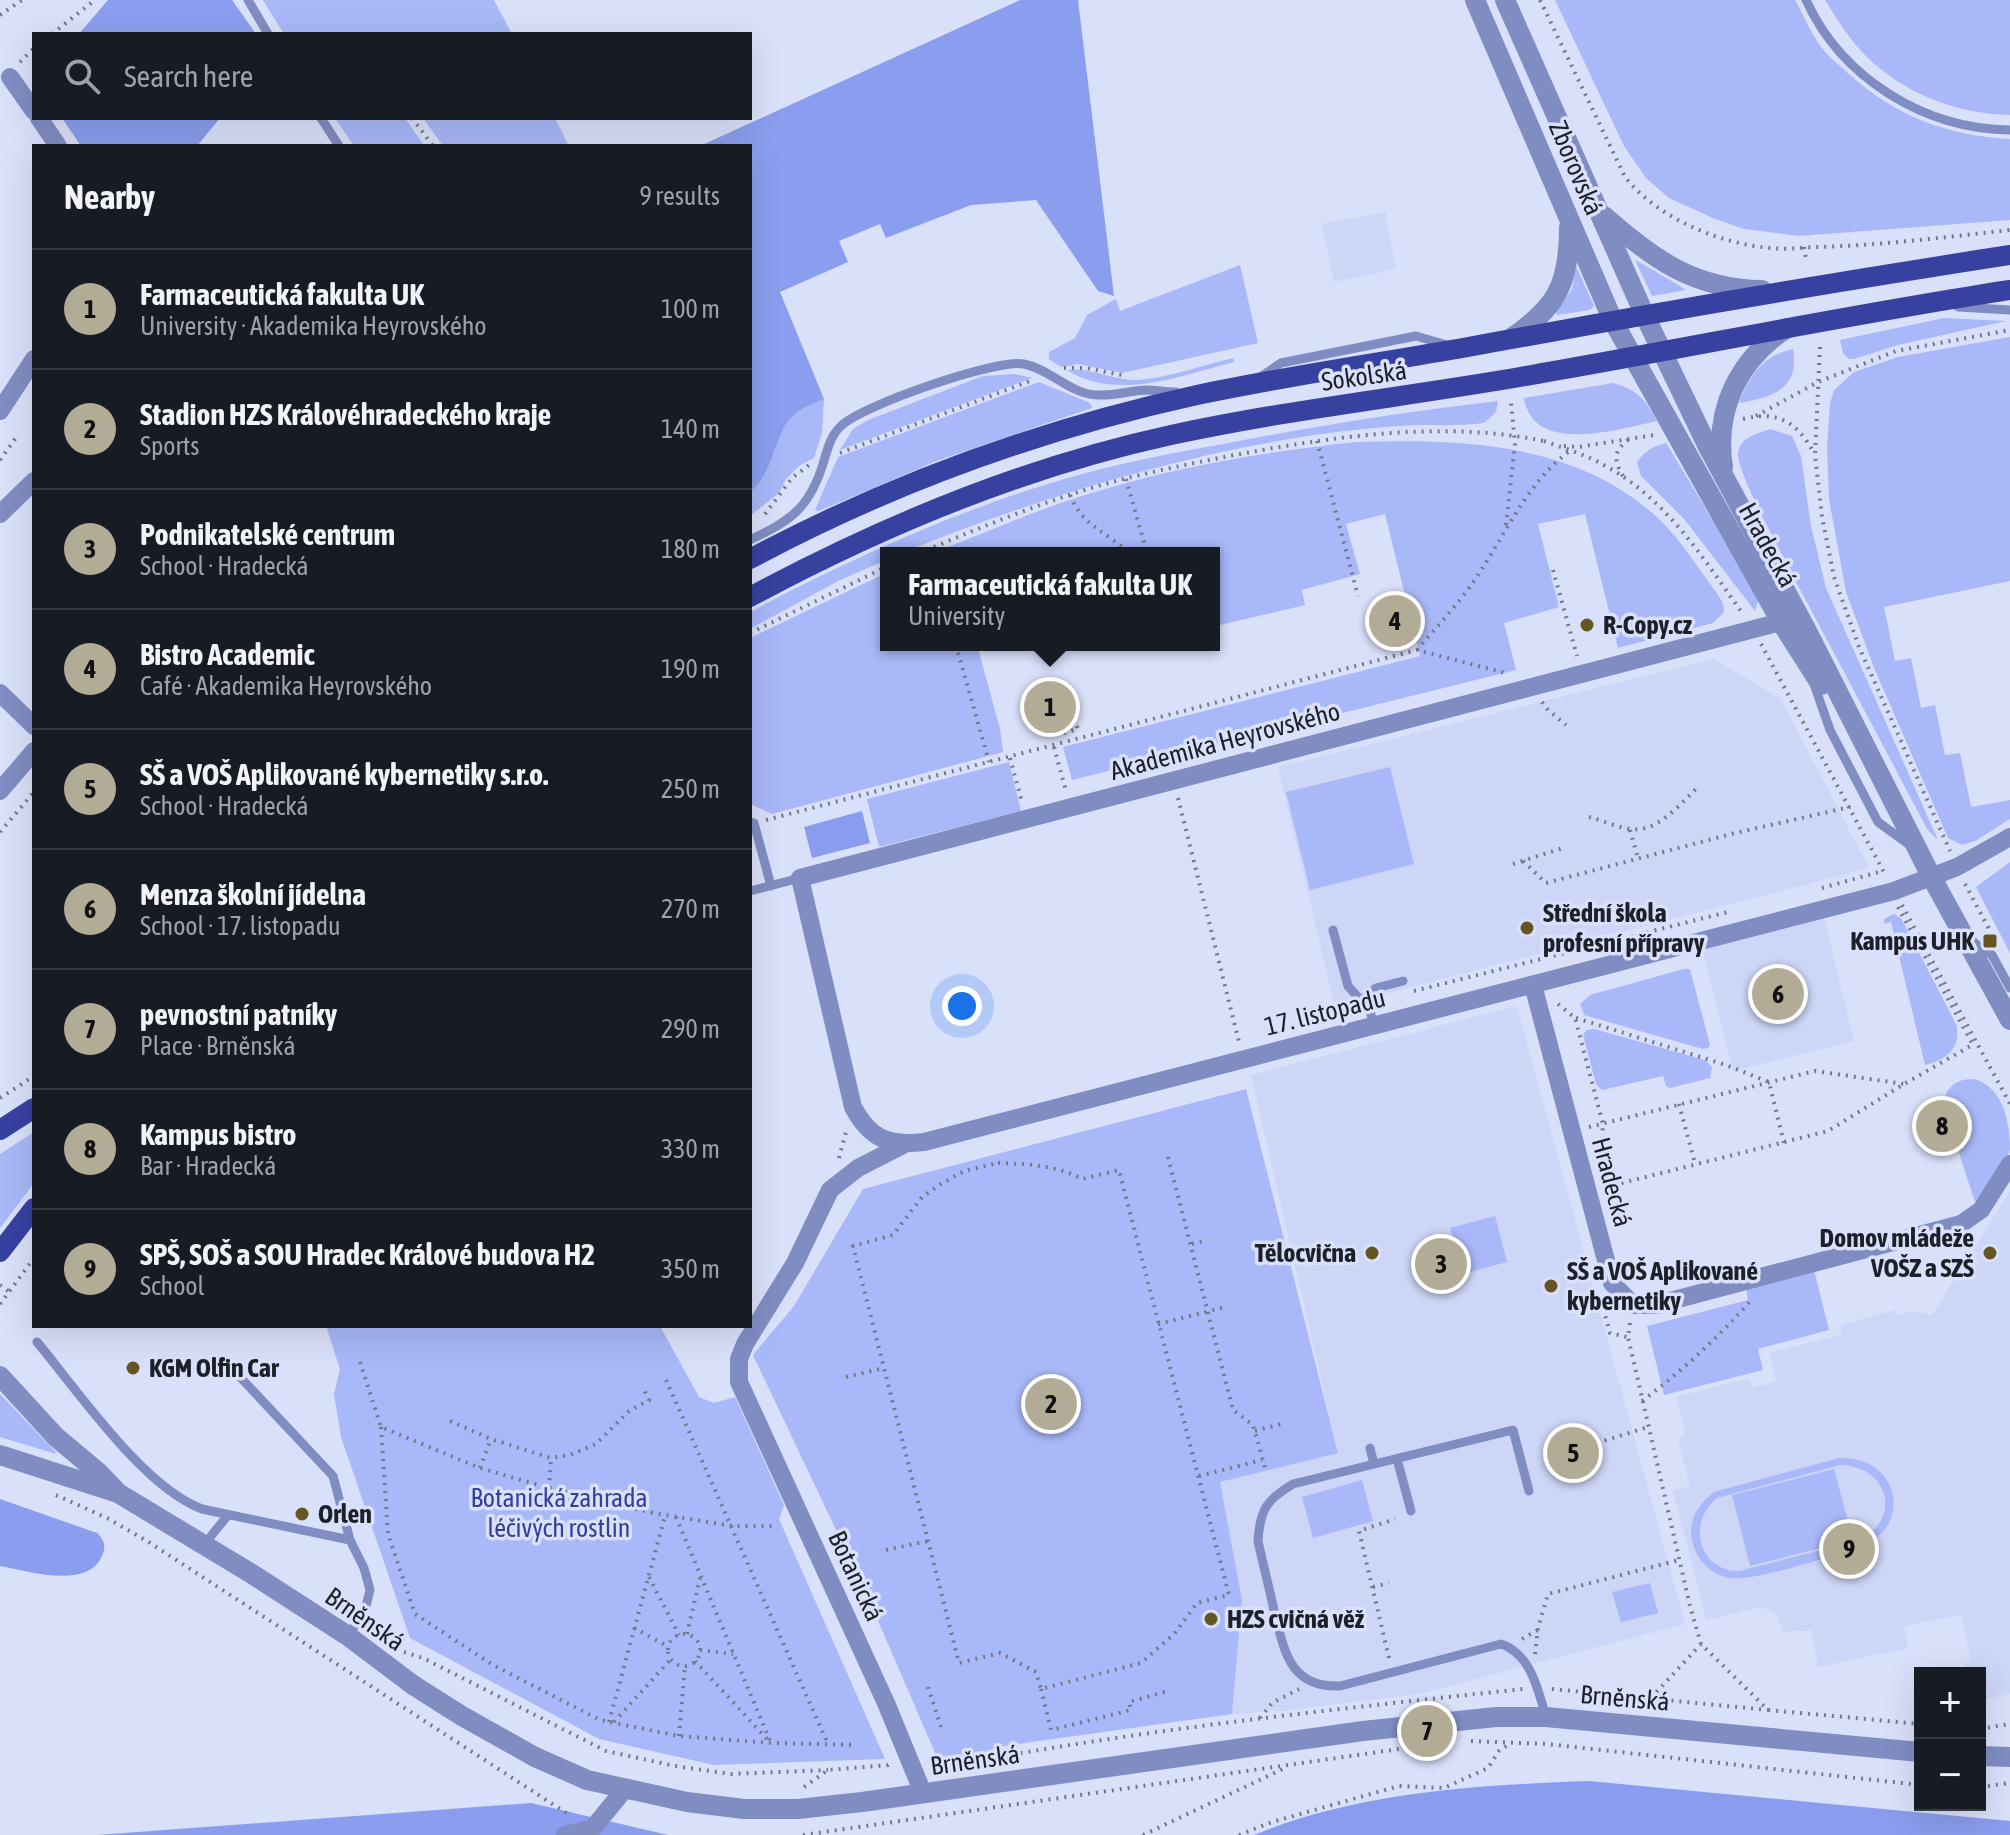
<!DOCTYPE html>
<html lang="en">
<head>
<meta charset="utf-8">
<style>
  :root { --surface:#171b24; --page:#242831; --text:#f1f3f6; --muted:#9ea1a6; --line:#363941; --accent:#b2ac97 }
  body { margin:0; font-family:"Asap Condensed",sans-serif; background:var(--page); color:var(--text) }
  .controls { position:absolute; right:24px; bottom:24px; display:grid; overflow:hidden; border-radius:0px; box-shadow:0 8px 32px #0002 }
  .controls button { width:72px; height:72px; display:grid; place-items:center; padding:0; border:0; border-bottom:2px solid var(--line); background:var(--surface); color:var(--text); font:40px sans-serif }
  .you { position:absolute; left:962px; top:1006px; width:28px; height:28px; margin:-20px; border:6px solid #fff; border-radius:50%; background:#1a73e8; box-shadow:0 0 0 12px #1a73e833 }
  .badge { display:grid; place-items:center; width:52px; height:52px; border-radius:50%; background:var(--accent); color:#111; font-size:26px; font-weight:700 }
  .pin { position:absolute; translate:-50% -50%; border:4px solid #fff; box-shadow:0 2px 8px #0006 }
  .popup { position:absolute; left:880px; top:547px; width:340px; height:104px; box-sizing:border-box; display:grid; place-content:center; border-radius:0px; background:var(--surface); filter:drop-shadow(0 2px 6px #0005); font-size:26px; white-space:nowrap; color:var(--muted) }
  .popup b { font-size:30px; color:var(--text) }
  .popup::after { content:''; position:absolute; left:50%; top:100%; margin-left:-16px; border:16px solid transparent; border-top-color:var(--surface) }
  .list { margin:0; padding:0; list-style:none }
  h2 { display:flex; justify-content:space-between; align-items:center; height:104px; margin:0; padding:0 32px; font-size:34px }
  h2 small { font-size:26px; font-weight:400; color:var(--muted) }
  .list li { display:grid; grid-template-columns:52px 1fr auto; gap:24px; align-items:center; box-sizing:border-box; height:120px; padding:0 32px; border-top:2px solid var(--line) }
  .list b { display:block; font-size:30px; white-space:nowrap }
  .list p { margin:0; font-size:26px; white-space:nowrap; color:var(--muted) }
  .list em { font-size:26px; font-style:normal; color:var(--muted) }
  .icon { flex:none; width:44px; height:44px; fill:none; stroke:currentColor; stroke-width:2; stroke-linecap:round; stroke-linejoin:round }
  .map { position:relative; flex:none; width:2010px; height:1835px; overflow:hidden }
  .search { position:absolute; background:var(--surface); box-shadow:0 8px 32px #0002; left:32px; top:32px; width:720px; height:88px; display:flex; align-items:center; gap:20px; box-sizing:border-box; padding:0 28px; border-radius:0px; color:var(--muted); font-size:30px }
  .panel { position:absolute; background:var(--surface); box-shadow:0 8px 32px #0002; left:32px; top:144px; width:720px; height:1184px; border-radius:0px }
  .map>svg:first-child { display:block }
  .built { fill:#cdd6f6 }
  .green { fill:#a8b8f8; fill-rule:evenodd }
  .forest { fill:#8b9dee }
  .water { fill:#8a9ced }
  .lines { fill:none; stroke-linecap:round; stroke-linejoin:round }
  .path { stroke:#737889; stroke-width:4; stroke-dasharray:2 6; stroke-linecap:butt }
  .service { stroke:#808dc2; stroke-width:9 }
  .minor { stroke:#808dc2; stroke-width:18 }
  .tertiary { stroke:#808dc2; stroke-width:20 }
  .primary { stroke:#3741a0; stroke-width:20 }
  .poi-dot { fill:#645522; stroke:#d9e0f9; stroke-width:3 }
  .labels { text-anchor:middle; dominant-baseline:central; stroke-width:7; stroke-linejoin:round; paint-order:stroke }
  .street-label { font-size:26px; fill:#1d2029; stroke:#d9e0f9 }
  .poi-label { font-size:26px; font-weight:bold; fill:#1d2029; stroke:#d9e0f9; text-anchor:start }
  .park-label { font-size:26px; fill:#353e9b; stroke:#d9e0f9 }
</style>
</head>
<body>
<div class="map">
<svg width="2010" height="1835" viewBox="0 0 2010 1835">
  <rect width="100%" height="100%" fill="#d9e0f9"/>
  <path class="built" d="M1385,212L1396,269L1334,282L1322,224Z
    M1714,659L1781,699L1869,868L1335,1007L1278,767Z
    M1824,917L1854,1041L1733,1071L1702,948Z
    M1517,1006L1685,1624L1419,1694L1290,1710L1232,1714L1242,1600L1220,1482L1338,1452L1251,1075Z
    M2010,1191V1694L1980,1700V1673H1966L1964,1663L1971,1662L1961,1615L1904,1626L1908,1648L1818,1667L1811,1630L1783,1632L1776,1613L1761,1607L1706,1620L1673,1491L1690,1486L1678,1439L1686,1436L1676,1397L1749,1378L1752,1388L1776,1382L1769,1353L1842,1334L1840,1325L1895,1310L1897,1315L1915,1311L1932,1315Z"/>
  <path class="green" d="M263,0H494L512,34H284Z
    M1555,0H1795C1804,16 1811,34 1822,48C1829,58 1840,65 1849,74C1895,116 1948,136 2010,139V220L1799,236L1744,229L1715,219L1669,198L1646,178L1624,146Z
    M1825,0H2010V115C1956,114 1903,93 1865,55C1849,39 1837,19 1825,0Z
    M335,118H405L424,145L354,146Z
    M423,118H555L569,146H443Z
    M1635,260C1640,262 1682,287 1686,290L1652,296Z
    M1240,265L1258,343L1122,373L1078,364L1061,367L1049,359V352L1075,338L1087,315L1116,299L1120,311Z
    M1576,266L1594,306L1590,310L1557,315L1556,312L1572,289Z
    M1944,318L2006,321L1898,345L1854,359H1849L1843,353L1840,340Z
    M2010,337V581L1884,607L1895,661L1911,658L1921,708L1935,705L1945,755L1960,753L1971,807L2010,800V819L1975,841L1962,845L1948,838L1875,670L1846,592L1829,499L1827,447L1830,403L1834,390L1854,372L1898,357Z
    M1793,349C1800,389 1772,398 1739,403C1750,375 1762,356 1793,349Z
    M1233,358L1234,362C1182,375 1117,402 1067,370C1090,367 1112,380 1135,380C1165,379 1203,365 1233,358Z
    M1015,374L1032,378L840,450L853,429L868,420L983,376Z
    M1039,382L1090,403L1092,408L939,460L819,511L815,510L838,457Z
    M1613,383C1639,391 1644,398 1657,421C1619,429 1533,456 1524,398Z
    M824,399L822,433L814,458L799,466L786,479L779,493L750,516V492C774,474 775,434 790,419C799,409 812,404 824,399Z
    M1498,401L1496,412L1484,423C1462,426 1440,425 1417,425C1385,426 1353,430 1321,434C1176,455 1036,499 901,553H886V560L838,581L750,629V612C852,558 957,510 1068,478C1123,462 1179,452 1234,442C1322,425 1410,411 1498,401Z
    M1770,429L1792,436L1801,456L1811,526L1826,588L1938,840L1927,829C1881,741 1834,653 1787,565C1777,544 1737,472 1738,453C1740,437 1757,434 1770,429Z
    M1357,442C1464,439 1576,442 1659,519C1681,540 1698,568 1716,592L1723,603L1724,612L1713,623L1618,648L1585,514L1538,524L1559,607L1504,623L1516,670L1072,780L1063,747L1420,656L1385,514L1346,524L1360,574L1302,590L1305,605L1216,626L1214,553H933C977,536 1020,517 1064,502C1157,470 1259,452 1357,442Z
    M1666,443L1759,597L1755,611L1685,520L1641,476L1637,462C1645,451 1653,446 1666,443Z
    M886,573V645H977L1000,729L1003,752L772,814L750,804V638Z
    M1009,762L1021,811L879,847L867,799Z
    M1390,767L1414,864L1310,890L1286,792Z
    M2010,862V953L1976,887Z
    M1894,914L1901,918L1957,1026C1960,1050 1946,1059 1925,1065L1891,922L1884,924V919Z
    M1684,969H1690L1710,1045L1708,1048L1703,1049L1584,1015L1580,1004L1590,995Z
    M1594,1029L1705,1060L1712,1067L1710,1078L1670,1088L1666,1086L1663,1076L1602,1090L1596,1084L1583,1035L1587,1030Z
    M1974,1079C2003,1087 2010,1122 2010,1150C2008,1159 1982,1192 1975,1202L1949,1122L1945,1097C1950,1083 1960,1079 1974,1079Z
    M1246,1089L1338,1453L1220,1482L1242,1600L1232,1714L997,1747L980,1756L939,1762L866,1593L753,1355L794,1306L863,1189Z
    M34,1132V1183L0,1228V1154Z
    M1495,1216L1507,1262L1462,1274L1450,1228Z
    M1814,1270L1829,1330L1758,1349L1763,1370L1664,1395L1647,1326L1748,1300L1746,1288Z
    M326,1326H660L699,1397L714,1403L735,1397L784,1505L779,1519L885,1759L714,1765L599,1739L410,1638L341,1437L334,1394L340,1369Z
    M0,1394L55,1451L56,1454L0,1437Z
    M1839,1458C1897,1456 1915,1521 1863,1547C1836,1554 1752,1583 1729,1578C1710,1574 1696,1559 1692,1540C1688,1519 1699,1504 1714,1492ZM1840,1465C1888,1466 1903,1517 1860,1540L1739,1571C1698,1571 1687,1522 1717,1498Z
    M1834,1469L1853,1540L1750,1566L1732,1495Z
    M1362,1480L1373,1521L1313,1538L1302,1497Z
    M1650,1583L1658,1613L1621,1622L1612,1592Z"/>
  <path class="forest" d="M108,0H232L256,34H79Z
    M1020,0H1078L1114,296L1098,291L1036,200L971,205L886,238L880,224L839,241L848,262L780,292L824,399C812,404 799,409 790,419C775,434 774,474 750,492V146H700Z
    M62,118H220L197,146H81Z
    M0,1499L97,1533C105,1541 106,1546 102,1556C87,1590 29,1571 0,1566Z
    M531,1803L668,1835H97Z"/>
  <path class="water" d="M862,811L870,843L812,858L804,827Z
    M1589,1781L2010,1821V1835H1254C1357,1792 1479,1785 1589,1781Z"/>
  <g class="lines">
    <path class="path" d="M1540,0L1625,177C1657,218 1720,244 1771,248C1787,250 1804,247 1820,247C1884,245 1947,237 2010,230
      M0,15L22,0
      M52,34L95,0
      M20,62L34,48
      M412,118L433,146
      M1804,247L1806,259
      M1820,347L1815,455L1822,517L1834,577L1859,647L1950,851
      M1064,368H1087L1126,376
      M1756,416L1818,382L1896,351L2010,330
      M1743,419C1778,410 1797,422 1814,453
      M1317,441L1358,596
      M1544,441C1563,448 1584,454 1602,464C1665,497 1702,556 1742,613
      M1564,446L1578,447L1654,435
      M840,453L1030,381
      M0,460L18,435
      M1623,476C1614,461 1613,451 1628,440
      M1126,479L1147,553
      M1070,495C1083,527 1106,531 1129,553
      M765,514L792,478L809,465
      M1506,525L1515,444L1511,402
      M919,553C970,532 1020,511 1072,494C1120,478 1170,468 1219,458C1325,438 1437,419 1544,441
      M1553,570L1577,656
      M750,633L886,567
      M1761,644L1886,876
      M956,645L989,762
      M1417,650C1434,630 1453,610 1469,588C1502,543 1524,484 1571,450
      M1542,702L1548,710L1566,725
      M1059,722L1074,718L1078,729L1063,733
      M1054,747L1066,791
      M1010,758L1022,802
      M1178,798L1239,1042
      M1589,817C1605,821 1624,831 1640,829C1662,827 1683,801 1698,787
      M766,820L1417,650L1509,674
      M1630,830L1638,858
      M0,832L34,792
      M1523,861L1546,883L1731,834L1850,807
      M1513,864L1566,847
      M1965,884L1995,940
      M1822,888L1879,872L1881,875
      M1902,905L2010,1104
      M1898,907L1973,1045
      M1414,991L1728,912
      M1558,1004L1575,1018L1603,1124L1601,1163
      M1576,1018L1726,1065L1769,1082L1784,1143
      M0,1098L34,1076
      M1679,1104L1695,1164
      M1589,1127L1815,1071L1904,1084
      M1168,1157L1233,1410L1253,1425L1266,1471
      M839,1158L846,1132
      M998,1163C1027,1164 1056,1165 1082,1179L1119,1170L1229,1595L1197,1603L1174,1634L1141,1663L1041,1689L1036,1672L1000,1653L959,1663L853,1246L893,1235L922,1197L939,1185L964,1171Z
      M1606,1187L1828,1131L1904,1084L1974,1044
      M1192,1244L1207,1240
      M0,1285L8,1291
      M1601,1301L1610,1333L1627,1337
      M0,1304L34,1258
      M1630,1323L1628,1337L1690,1606L1701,1644L1768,1710L1920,1724
      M1158,1324L1226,1307
      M360,1362L381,1427L480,1468L549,1488L653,1513L733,1526H774
      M846,1377L884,1368
      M666,1380L828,1744
      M1642,1401C1683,1370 1718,1338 1752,1299
      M450,1421L491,1439L551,1458L570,1455L596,1444L629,1411L649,1400L644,1390
      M381,1427L388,1534L415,1614L493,1665L600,1720L679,1736L772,1743L857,1745
      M1255,1431L1285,1423
      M1597,1443L1648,1427
      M480,1468L491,1439
      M1199,1476L1262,1460
      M549,1488L551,1459
      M56,1495L109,1519L147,1541L571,1816
      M676,1517L771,1743
      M886,1550L928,1541
      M649,1577L679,1635
      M1373,1587L1389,1583
      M634,1628L669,1647
      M687,1634L700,1578
      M668 1650a16 16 0 1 1 32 0a16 16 0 1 1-32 0Z
      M1522,1639L1538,1630
      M700,1650L733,1654
      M404,1652L423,1658L606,1751L675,1766L731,1774L828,1770
      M1535,1654L1538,1628L1548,1594L1679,1560
      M1389,1658L1359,1531L1395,1519
      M695,1661L767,1739
      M928,1687L941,1727
      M1041,1689L1051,1730L1131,1710L1129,1702L1168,1691
      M1552,1689L1768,1710
      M1651,1698L1701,1644
      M1260,1718L1272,1703L1299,1689
      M609,1722L665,1516
      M614,1722L671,1659
      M1980,1729L2010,1724
      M679,1736L685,1665
      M1471,1741L1547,1744L1920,1785
      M934,1769C1128,1731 1326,1710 1523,1689
      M804,1787L828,1770L888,1765L892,1761
      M1980,1787L2010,1783
      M803,1835L1399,1749
      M1143,1835L1285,1768
      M1239,1835L1272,1822L1399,1786L1444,1788L1488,1768L1499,1751L1509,1744"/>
    <path class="service" d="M248,0L268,34
      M1806,0C1842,79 1925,129 2010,130
      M321,118L339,146
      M1958,307L2010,310
      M1262,376L1281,363L1416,336L1447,345
      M750,540C791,520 809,509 823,464C827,451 830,436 841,426C860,406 998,358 1024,364C1050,369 1070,394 1097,395C1114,396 1129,391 1146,390C1155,390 1166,392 1176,392
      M1814,684L1830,730L1878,822L1911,846
      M750,822L754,823L771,886
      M750,891L800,878
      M1333,930L1348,986L1370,1011L1374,1026
      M1973,942L1992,955L2010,988
      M1362,1000L1376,988L1403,981
      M37,1342C78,1391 143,1487 202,1509L350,1540
      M225,1361L333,1476L350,1540L364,1568L370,1590L365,1610L348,1636
      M1370,1448L1374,1464
      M1397,1459L1411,1511
      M1529,1491L1513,1430L1293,1484C1266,1500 1260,1510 1258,1541C1263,1564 1269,1587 1274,1610C1284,1650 1289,1688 1340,1686L1501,1644C1531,1654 1538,1690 1546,1717
      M203,1546L228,1515"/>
    <path class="minor" d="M10,77L34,111
      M39,118L58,146
      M0,411L34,359
      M0,514L34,481
      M1781,622L800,878L853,1107C870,1139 888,1146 924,1142L1894,891L1957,867L2010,837
      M0,693L34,726
      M0,791L34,751
      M1533,985L1612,1283L1633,1305H1655L1961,1224L1981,1210L2010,1164
      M903,1145L858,1168L830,1190L795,1263L745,1344L739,1359V1382L886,1703L923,1793
      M565,1835L593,1828L624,1790"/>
    <path class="tertiary" d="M1475,0L1613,321L1781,622L1821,685
      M1505,0L1645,316L1707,445L1806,629L1932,878L2010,1020
      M1604,216C1653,259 1694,289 1762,290
      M1510,339C1557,307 1569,285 1569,227
      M1723,467C1714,409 1739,359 1787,328
      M0,1376L56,1437L99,1473L118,1493
      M0,1455L118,1493L252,1574L348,1636L413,1685L462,1716L535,1757L587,1780L687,1802L744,1809H798L862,1802L1363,1731L1496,1717H1546L1920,1752
      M1980,1756L2010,1757"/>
    <path class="primary" d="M750,559C890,484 1042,429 1197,395C1287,376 1378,363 1468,347C1648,314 1829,283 2010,255
      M750,597C882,526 1024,467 1171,435C1286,410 1404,397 1520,377C1683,349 1846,315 2010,290
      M0,1130L34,1108
      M0,1252L34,1208"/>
  </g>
  <g class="poi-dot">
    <circle cx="1587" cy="625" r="8"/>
    <circle cx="1527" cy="928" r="8"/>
    <rect x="1982" y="933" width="16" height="16" rx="4"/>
    <circle cx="1372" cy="1253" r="8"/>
    <circle cx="1990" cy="1253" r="8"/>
    <circle cx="1551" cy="1286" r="8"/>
    <circle cx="133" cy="1368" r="8"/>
    <circle cx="302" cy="1514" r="8"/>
    <circle cx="1211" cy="1619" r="8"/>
  </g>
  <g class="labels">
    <g class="street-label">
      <text transform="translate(1576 168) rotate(67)">Zborovská</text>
      <text transform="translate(1364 376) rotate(-8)">Sokolská</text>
      <text transform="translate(1768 545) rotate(61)">Hradecká</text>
      <text transform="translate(1225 741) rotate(-15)">Akademika Heyrovského</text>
      <text transform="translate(1325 1012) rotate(-14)">17. listopadu</text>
      <text transform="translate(1612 1182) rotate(75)">Hradecká</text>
      <text transform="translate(856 1576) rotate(65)">Botanická</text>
      <text transform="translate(365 1619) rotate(35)">Brněnská</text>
      <text transform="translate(1625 1698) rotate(5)">Brněnská</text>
      <text transform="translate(975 1760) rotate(-8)">Brněnská</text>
    </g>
    <g class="poi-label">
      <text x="1603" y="625">R-Copy.cz</text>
      <text x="1543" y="913">Střední škola<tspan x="1543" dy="30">profesní přípravy</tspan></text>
      <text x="1974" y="941" text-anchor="end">Kampus UHK</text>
      <text x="1974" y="1238" text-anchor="end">Domov mládeže<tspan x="1974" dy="30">VOŠZ a SZŠ</tspan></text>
      <text x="1356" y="1253" text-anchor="end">Tělocvična</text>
      <text x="1567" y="1271">SŠ a VOŠ Aplikované<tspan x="1567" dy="30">kybernetiky</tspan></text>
      <text x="149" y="1368">KGM Olfin Car</text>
      <text x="318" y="1514">Orlen</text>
      <text x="1227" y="1619">HZS cvičná věž</text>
    </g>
    <g class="park-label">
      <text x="559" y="1498">Botanická zahrada<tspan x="559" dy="30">léčivých rostlin</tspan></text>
    </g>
  </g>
</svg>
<div class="controls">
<button>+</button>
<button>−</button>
</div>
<div class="you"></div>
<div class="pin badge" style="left:1050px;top:707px">1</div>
<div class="popup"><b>Farmaceutická fakulta UK</b>University</div>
<div class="pin badge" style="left:1051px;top:1404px">2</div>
<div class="pin badge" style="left:1441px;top:1264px">3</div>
<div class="pin badge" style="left:1395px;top:621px">4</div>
<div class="pin badge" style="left:1573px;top:1453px">5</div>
<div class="pin badge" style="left:1778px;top:994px">6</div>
<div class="pin badge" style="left:1427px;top:1731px">7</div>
<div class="pin badge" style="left:1942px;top:1126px">8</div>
<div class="pin badge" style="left:1849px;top:1549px">9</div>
<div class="search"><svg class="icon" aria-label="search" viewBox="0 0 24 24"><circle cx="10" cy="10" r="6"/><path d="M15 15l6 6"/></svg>Search here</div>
<section class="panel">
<h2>Nearby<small>9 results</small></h2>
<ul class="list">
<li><span class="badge">1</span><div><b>Farmaceutická fakulta UK</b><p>University · Akademika Heyrovského</p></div><em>100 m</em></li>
<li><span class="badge">2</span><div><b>Stadion HZS Královéhradeckého kraje</b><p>Sports</p></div><em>140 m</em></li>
<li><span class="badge">3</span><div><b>Podnikatelské centrum</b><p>School · Hradecká</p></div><em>180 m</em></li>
<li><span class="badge">4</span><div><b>Bistro Academic</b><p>Café · Akademika Heyrovského</p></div><em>190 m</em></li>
<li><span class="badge">5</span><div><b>SŠ a VOŠ Aplikované kybernetiky s.r.o.</b><p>School · Hradecká</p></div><em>250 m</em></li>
<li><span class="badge">6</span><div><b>Menza školní jídelna</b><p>School · 17. listopadu</p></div><em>270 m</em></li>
<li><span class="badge">7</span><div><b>pevnostní patníky</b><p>Place · Brněnská</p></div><em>290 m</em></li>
<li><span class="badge">8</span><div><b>Kampus bistro</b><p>Bar · Hradecká</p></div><em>330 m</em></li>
<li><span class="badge">9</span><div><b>SPŠ, SOŠ a SOU Hradec Králové budova H2</b><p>School</p></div><em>350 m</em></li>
</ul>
</section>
</div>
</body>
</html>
